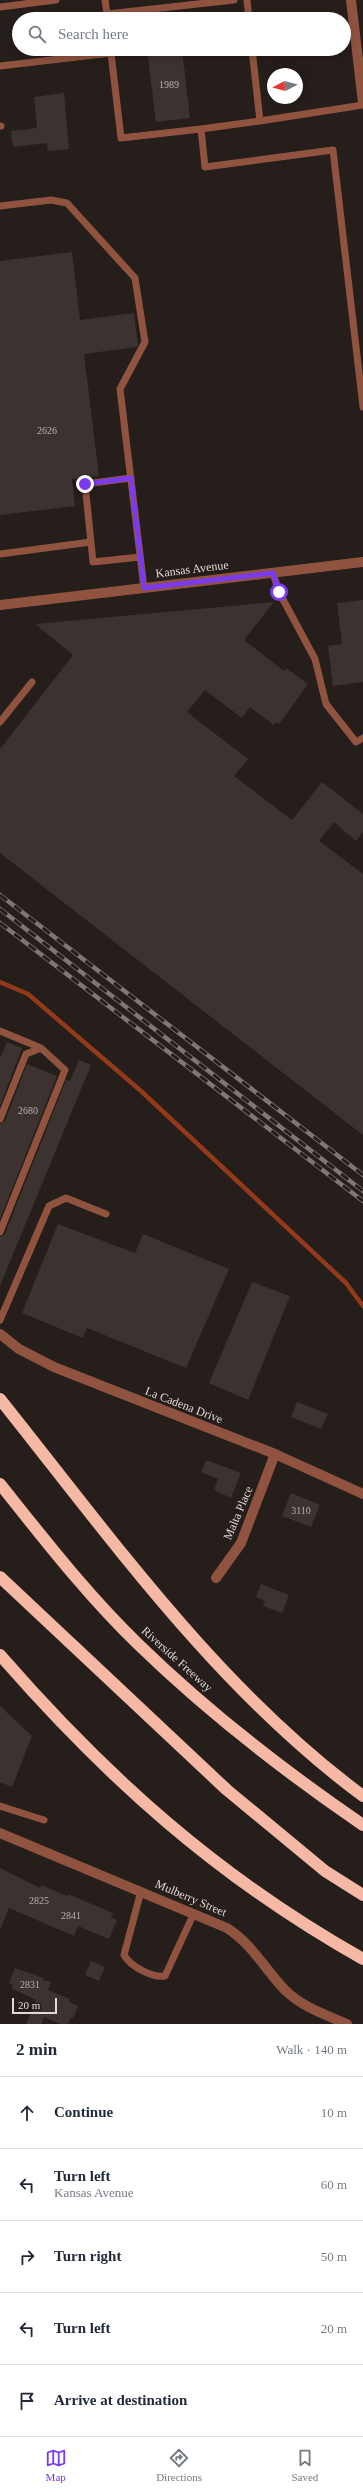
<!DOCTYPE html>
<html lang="en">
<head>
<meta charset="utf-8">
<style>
  :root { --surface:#fff; --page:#f6f6f7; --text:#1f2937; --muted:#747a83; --line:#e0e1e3; --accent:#7c3aed }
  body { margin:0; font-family:Georgia,serif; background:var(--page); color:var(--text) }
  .compass { position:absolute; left:267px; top:68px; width:36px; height:36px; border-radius:50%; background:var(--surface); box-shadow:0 2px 10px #0003; rotate:263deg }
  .scale { position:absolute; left:12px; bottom:10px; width:45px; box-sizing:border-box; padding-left:4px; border:2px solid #dfdad8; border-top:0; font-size:11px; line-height:14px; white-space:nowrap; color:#dfdad8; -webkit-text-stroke:3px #261e1b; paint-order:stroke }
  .stop { position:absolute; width:12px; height:12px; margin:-9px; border:3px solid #7c3aed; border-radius:50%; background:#fff }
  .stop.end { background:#7c3aed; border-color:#fff; box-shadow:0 1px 4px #0008 }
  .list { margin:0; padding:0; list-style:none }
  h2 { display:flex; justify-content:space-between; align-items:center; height:52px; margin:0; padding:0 16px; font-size:17px }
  h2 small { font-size:13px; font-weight:400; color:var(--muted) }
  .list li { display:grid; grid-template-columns:26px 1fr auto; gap:12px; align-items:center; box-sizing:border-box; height:72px; padding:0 16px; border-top:1px solid var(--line) }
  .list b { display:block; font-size:15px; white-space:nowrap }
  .list p { margin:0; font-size:13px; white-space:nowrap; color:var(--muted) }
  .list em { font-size:13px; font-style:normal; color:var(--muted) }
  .icon { flex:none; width:22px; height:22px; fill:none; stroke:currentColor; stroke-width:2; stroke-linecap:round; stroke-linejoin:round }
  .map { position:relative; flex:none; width:363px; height:2024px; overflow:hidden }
  .search { position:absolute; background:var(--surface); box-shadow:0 2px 10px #0003; left:12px; right:12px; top:12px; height:44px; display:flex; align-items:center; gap:10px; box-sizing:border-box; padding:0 14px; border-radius:22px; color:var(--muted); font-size:15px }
  .sheet { height:412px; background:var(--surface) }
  nav { display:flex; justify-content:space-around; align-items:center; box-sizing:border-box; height:56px; border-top:1px solid var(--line); background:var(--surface); font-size:11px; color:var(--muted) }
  nav a { display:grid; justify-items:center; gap:2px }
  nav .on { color:var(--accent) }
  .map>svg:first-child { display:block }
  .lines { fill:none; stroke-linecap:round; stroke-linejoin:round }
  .stream { stroke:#933a1b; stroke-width:4.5 }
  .building { fill:#3c3330 }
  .service { stroke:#8f5340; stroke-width:7 }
  .minor { stroke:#8f5340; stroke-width:10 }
  .tertiary { stroke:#8f5340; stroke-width:10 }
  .motorway { stroke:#f4b8a4; stroke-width:12 }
  .rail-casing { stroke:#7e7775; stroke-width:4.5 }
  .rail { stroke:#261e1b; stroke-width:3; stroke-dasharray:9; stroke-linecap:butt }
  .route { stroke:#7c3aed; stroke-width:5 }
  .labels { text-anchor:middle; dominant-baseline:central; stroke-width:3; stroke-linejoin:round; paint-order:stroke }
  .number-label { font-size:10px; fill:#b6b0ae }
  .street-label { font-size:12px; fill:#dfdad8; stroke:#261e1b }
</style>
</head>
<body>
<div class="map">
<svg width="363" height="2024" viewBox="0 0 363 2024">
  <rect width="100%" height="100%" fill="#261e1b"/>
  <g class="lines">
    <path class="stream" d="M0,982L28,994L141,1091L346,1283L363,1306"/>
  </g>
  <path class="building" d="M147,49H182L190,118L156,122Z
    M64,93L69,149L48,151L47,143L13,147L11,131L37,128L34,97Z
    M72,252L80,320L134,313L138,345L137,347L84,354L99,476L72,479L75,506L0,515V261Z
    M363,600V682L333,686L328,646L342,644L337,603Z
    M274,602L244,640L284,671L286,668L308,684L288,712L279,724L276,722L274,725L250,707L242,718L205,690L187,712L248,759L234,776L292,820L322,782L363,814V832L356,841L334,822L319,841L363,874V1135L0,853V749L73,655L35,624Z
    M7,1042L22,1048L0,1106V1058Z
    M79,1060L91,1065L0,1286V1237L5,1234L66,1080L70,1081Z
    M27,1064L57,1076L0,1219V1124L5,1121Z
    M58,1224L135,1253L143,1234L229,1269L186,1368L87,1328L83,1338L22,1313Z
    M252,1282L290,1296L248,1400L209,1383Z
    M297,1402L328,1414L321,1429L291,1417Z
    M206,1460L241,1473L231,1498L214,1490L218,1479L201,1472Z
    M291,1493L320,1505L311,1527L282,1516Z
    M261,1584L289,1595L282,1613L263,1606L265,1601L256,1597Z
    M0,1706L32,1736L12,1787L0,1782Z
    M0,1868L40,1888L41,1885L67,1896L68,1894L113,1913L111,1917L117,1920L109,1939L78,1926L74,1936L9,1908L0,1930Z
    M91,1961L105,1967L99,1981L85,1975Z
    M15,1968L44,1978L43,1980L51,1982L48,1990L70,1999L69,2002L78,2006L73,2019L70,2018L68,2024H60L44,2017L42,2024H26L36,2000L11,1988L13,1985L9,1983Z"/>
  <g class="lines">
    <path class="service" d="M105,0L107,14L234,0
      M247,0L249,19
      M0,7L56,0
      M252,49L260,121L363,105
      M111,53L121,138L201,129
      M0,66L111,53V49
      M260,121L201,129L205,167L333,150L363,407
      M0,126H1
      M0,206L51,200L67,203L135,278L145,342L120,389L144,588
      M131,478L85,484L93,562L140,557
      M0,554L91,542
      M273,573L279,592L315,659L326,704L356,742L363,738
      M0,722L32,682
      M0,1031L41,1048
      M0,1119L26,1054L41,1048L65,1070L0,1232
      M0,1320L49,1206L66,1198L106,1214
      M0,1806L44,1820
      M141,1891L124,1955C130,1966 152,1978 165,1976L194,1913"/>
    <path class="minor" d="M351,0L363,103
      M216,1578L241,1543L275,1454
      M0,1833L227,1928C253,1945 264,1968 285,1990C302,2007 326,2015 347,2024"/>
    <path class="tertiary" d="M0,605L363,562
      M0,1334L19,1349L54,1367L275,1454L363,1494"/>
    <path class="motorway" d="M0,1399C111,1538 218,1689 363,1796
      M0,1484C44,1539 88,1596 139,1645C207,1711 284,1771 363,1825
      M0,1577L227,1790L325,1871L363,1895
      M0,1655C108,1779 219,1878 363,1959"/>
    <g class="rail-casing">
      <path id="rail" d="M0,895L363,1175
        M0,909L363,1191
        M0,923L363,1201"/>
    </g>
    <use href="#rail" class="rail"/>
  </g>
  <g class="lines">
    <path class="route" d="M85,484L131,478L144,588L273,573L279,592"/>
  </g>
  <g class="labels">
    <g class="number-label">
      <text x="169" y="84">1989</text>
      <text x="47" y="430">2626</text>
      <text x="28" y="1110">2680</text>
      <text x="301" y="1510">3110</text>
      <text x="39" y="1900">2825</text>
      <text x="71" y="1915">2841</text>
      <text x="30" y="1984">2831</text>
    </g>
    <g class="street-label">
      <text transform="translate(192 569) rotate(-7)">Kansas Avenue</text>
      <text transform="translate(184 1405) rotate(21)">La Cadena Drive</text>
      <text transform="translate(238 1513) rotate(-67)">Malta Place</text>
      <text transform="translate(177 1659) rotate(42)">Riverside Freeway</text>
      <text transform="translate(191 1898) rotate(23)">Mulberry Street</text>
    </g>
  </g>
</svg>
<svg class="compass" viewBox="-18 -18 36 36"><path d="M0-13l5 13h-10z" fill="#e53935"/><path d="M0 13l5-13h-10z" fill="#747a83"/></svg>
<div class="scale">20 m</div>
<div class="stop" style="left:279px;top:592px"></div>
<div class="stop end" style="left:85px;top:484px"></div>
<div class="search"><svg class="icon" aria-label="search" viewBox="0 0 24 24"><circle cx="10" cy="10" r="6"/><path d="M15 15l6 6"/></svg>Search here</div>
</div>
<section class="sheet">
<h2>2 min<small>Walk · 140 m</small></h2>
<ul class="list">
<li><svg class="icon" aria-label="ahead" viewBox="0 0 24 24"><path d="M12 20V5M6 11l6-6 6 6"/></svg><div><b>Continue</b></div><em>10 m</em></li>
<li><svg class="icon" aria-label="left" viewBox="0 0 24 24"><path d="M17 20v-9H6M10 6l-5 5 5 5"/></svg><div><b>Turn left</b><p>Kansas Avenue</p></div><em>60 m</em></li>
<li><svg class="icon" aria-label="right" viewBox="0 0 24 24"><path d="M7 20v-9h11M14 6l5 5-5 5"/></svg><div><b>Turn right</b></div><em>50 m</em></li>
<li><svg class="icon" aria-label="left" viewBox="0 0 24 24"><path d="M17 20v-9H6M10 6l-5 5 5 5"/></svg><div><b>Turn left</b></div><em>20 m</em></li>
<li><svg class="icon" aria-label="arrive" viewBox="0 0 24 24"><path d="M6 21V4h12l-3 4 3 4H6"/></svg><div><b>Arrive at destination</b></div></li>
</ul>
</section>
<nav>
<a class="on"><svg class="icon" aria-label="map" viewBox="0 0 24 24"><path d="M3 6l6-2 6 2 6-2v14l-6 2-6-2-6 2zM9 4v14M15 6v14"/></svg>Map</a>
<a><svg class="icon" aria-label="directions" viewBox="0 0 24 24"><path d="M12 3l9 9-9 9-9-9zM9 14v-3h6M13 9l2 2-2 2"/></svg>Directions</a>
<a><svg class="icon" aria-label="saved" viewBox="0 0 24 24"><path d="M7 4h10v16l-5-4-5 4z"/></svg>Saved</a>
</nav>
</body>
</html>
